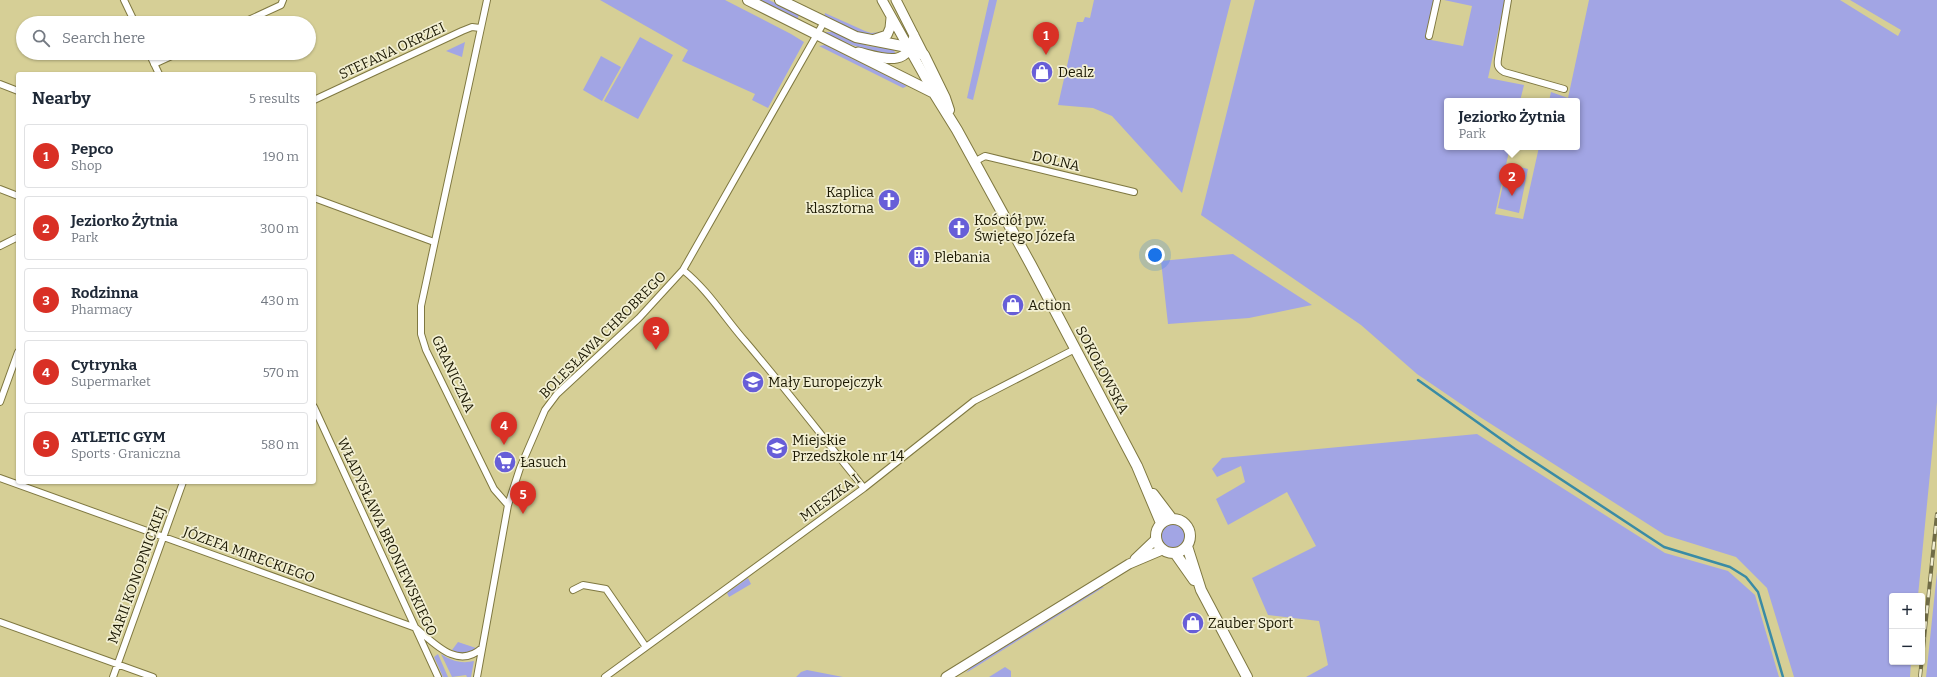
<!DOCTYPE html>
<html lang="en">
<head>
<meta charset="utf-8">
<style>
  :root { --surface:#fff; --page:#f6f6f7; --text:#1f2937; --muted:#747a83; --line:#e0e1e3; --accent:#d93025 }
  body { margin:0; font-family:Bitter,serif; background:var(--page); color:var(--text) }
  .controls { position:absolute; right:12px; bottom:12px; display:grid; overflow:hidden; border-radius:4px; box-shadow:0 1px 3px #0004 }
  .controls button { width:36px; height:36px; display:grid; place-items:center; padding:0; border:0; border-bottom:1px solid var(--line); background:var(--surface); color:var(--text); font:20px sans-serif }
  .you { position:absolute; left:1155px; top:255px; width:14px; height:14px; margin:-10px; border:3px solid #fff; border-radius:50%; background:#1a73e8; box-shadow:0 0 0 6px #1a73e833 }
  .badge { display:grid; place-items:center; width:26px; height:26px; border-radius:50%; background:var(--accent); color:#fff; font-size:13px; font-weight:700 }
  .pin { position:absolute; translate:-50% -33px; filter:drop-shadow(0 1px 2px #0008) }
  .pin::after { content:''; position:absolute; top:21px; width:14px; height:12px; background:inherit; clip-path:polygon(0 0,100% 0,50% 100%) }
  .popup { position:absolute; left:1444px; top:98px; width:136px; height:52px; box-sizing:border-box; display:grid; place-content:center; border-radius:4px; background:var(--surface); filter:drop-shadow(0 1px 3px #0005); font-size:13px; white-space:nowrap; color:var(--muted) }
  .popup b { font-size:15px; color:var(--text) }
  .popup::after { content:''; position:absolute; left:50%; top:100%; margin-left:-8px; border:8px solid transparent; border-top-color:var(--surface) }
  .list { margin:0; padding:0; list-style:none }
  h2 { display:flex; justify-content:space-between; align-items:center; height:52px; margin:0; padding:0 16px; font-size:17px }
  h2 small { font-size:13px; font-weight:400; color:var(--muted) }
  .list li { display:grid; grid-template-columns:26px 1fr auto; gap:12px; align-items:center; box-sizing:border-box; height:64px; margin:0 8px 8px; padding:0 8px; border:1px solid var(--line); border-radius:4px }
  .list b { display:block; font-size:15px; white-space:nowrap }
  .list p { margin:0; font-size:13px; white-space:nowrap; color:var(--muted) }
  .list em { font-size:13px; font-style:normal; color:var(--muted) }
  .icon { flex:none; width:22px; height:22px; fill:none; stroke:currentColor; stroke-width:2; stroke-linecap:round; stroke-linejoin:round }
  .map { position:relative; flex:none; width:1937px; height:677px; overflow:hidden }
  .search { position:absolute; background:var(--surface); box-shadow:0 1px 3px #0004; left:16px; top:16px; width:300px; height:44px; display:flex; align-items:center; gap:10px; box-sizing:border-box; padding:0 14px; border-radius:22px; color:var(--muted); font-size:15px }
  .panel { position:absolute; background:var(--surface); box-shadow:0 1px 3px #0004; left:16px; top:72px; width:300px; height:412px; border-radius:4px }
  .map>svg:first-child { display:block }
  .green { fill:#a2a5e4 }
  .lines { fill:none; stroke-linecap:round; stroke-linejoin:round }
  .stream { stroke:#3a8ba5; stroke-width:2.5 }
  .street-casing { stroke:#7f7841; stroke-width:8 }
  .secondary-casing { stroke:#7f7841; stroke-width:11 }
  .primary-casing { stroke:#7f7841; stroke-width:12 }
  .street { stroke:#fff; stroke-width:6 }
  .secondary { stroke:#fff; stroke-width:9 }
  .primary { stroke:#fff; stroke-width:10 }
  .rail-casing { stroke:#706c46; stroke-width:4 }
  .rail { stroke:#f2efd2; stroke-width:2.5; stroke-dasharray:8; stroke-linecap:butt }
  .labels { text-anchor:middle; dominant-baseline:central; stroke-width:3.5; stroke-linejoin:round; paint-order:stroke }
  .street-label { font-size:14px; fill:#1c1903; stroke:#f2efd2 }
  .poi-label { font-size:14px; fill:#1c1903; stroke:#f2efd2; text-anchor:start }
</style>
</head>
<body>
<div class="map">
<svg width="1937" height="677" viewBox="0 0 1937 677">
  <rect width="100%" height="100%" fill="#d6cf96"/>
  <path class="green" d="M600,0H725L791,34L804,42L768,108L752,100L755,94L682,61L688,50Z
    M758,0H769L799,15L797,20Z
    M989,0H997L973,100L967,98Z
    M1094,0H1231L1182,193L1112,116L1093,108L1058,105L1077,22H1083L1085,17L1090,18Z
    M1255,0H1434L1426,39L1463,46L1472,6L1444,0H1505L1488,78L1524,85L1520,101H1447V147H1510L1495,214L1523,219L1539,147H1577V101H1549L1551,92L1568,98L1589,0H1840L1898,36L1901,30L1850,0H1937V402L1918,596H1892V662H1911L1910,677H1794L1767,588L1736,557L1665,535L1480,417L1417,374L1361,325L1201,215Z
    M825,13L865,31L871,33L882,32L877,36L863,35L824,18Z
    M826,32H834L868,46L893,49L896,54C869,52 848,45 825,33Z
    M640,37L673,55L638,119L604,101Z
    M465,42L462,57L446,51Z
    M825,45L907,86L903,88L819,46Z
    M601,56L621,67L602,101L583,90Z
    M1511,165L1528,169L1519,213L1498,208L1503,184Z
    M1233,254L1312,305L1249,318L1168,324L1161,261Z
    M1477,434L1665,553L1728,571L1755,595L1779,677H1306L1328,665L1319,621L1268,615L1252,578L1316,546L1287,492L1228,525L1216,499L1245,482L1241,466L1217,477L1212,469L1222,458Z
    M1161 536a12 12 0 1 1 24 0a12 12 0 1 1-24 0Z
    M1937,572V677H1926Z
    M748,578L751,584L729,597L727,593Z
    M1100,587H1104L966,673L972,666Z
    M458,642L476,648C467,654 462,655 452,650Z
    M438,654L448,677H443L434,657Z
    M441,654C452,661 461,664 474,661L471,677H467L466,675L452,677Z
    M1005,667L1011,671V677H989Z
    M807,670L843,677H796L801,672Z"/>
  <g class="lines">
    <path class="stream" d="M1418,380L1515,449L1664,547L1730,567L1746,577L1758,592L1783,677"/>
    <g class="street-casing">
      <path id="street" d="M124,0L135,23
        M487,0L421,306V334L426,350L494,489L508,505
        M1508,0L1498,59C1497,66 1498,68 1504,72L1564,89
        M242,23L281,5L283,0
        M1429,36L1437,0
        M149,53L159,74
        M154,64L178,53
        M0,84L18,91
        M314,100L462,31L472,27L480,28
        M974,162L985,156L1134,192
        M0,189L18,196
        M314,198L434,242
        M0,246L18,237
        M683,270C708,290 724,317 745,341C786,389 824,439 864,488
        M0,402L18,352
        M314,407L438,677
        M0,478L416,628C435,644 458,670 482,648
        M573,590L583,585L606,589L646,647
        M0,622L153,677
        M113,677L183,482
        M477,677L508,505L520,468L545,410L557,394L639,318L683,270L824,22
        M605,677L864,488L974,401L1075,349"/>
    </g>
    <g class="secondary-casing">
      <path id="secondary" d="M882,0L934,93
        M896,0L924,55
        M872,40L887,35L890,28L891,18
        M858,52C883,58 909,69 914,35
        M1135,559L1156,539
        M946,677L1129,564L1162,550"/>
    </g>
    <g class="primary-casing">
      <path id="primary" d="M748,0L934,93L957,130L1031,265L1137,466L1161,523
        M780,0L856,37L902,46L924,55L945,98L949,110
        M1153,494L1172,519
        M1156 536a17 17 0 1 1 34 0a17 17 0 1 1-34 0Z
        M1187,546L1201,590L1247,677
        M1175,553L1194,580"/>
    </g>
    <use href="#street" class="street"/>
    <use href="#secondary" class="secondary"/>
    <use href="#primary" class="primary"/>
    <g class="rail-casing">
      <path id="rail" d="M1920,677L1937,514"/>
    </g>
    <use href="#rail" class="rail"/>
  </g>
  <defs>
    <g id="shop-disc" transform="scale(1.15)"><circle r="9.5" fill="#675ed8" stroke="#f2efd2"/><path d="M-5-2.5h2.3a2.7 3.5 0 0 1 5.4 0H5L5.5 6h-11ZM-1.5-2.5h3a1.5 2.3 0 0 0-3 0Z" fill="#fff"/></g>
    <g id="church-disc" transform="scale(1.15)"><circle r="9.5" fill="#675ed8" stroke="#f2efd2"/><path d="M-1.2-6h2.4v3.5h3.3v2.4h-3.3V6h-2.4V-.1h-3.3v-2.4h3.3Z" fill="#fff"/></g>
    <g id="building-disc" transform="scale(1.15)"><circle r="9.5" fill="#675ed8" stroke="#f2efd2"/><path d="M-4-6H4V6H1V3H-1V6H-4ZM-2.5-4.3h1.7v1.8h-1.7ZM.8-4.3h1.7v1.8H.8ZM-2.5-1h1.7V.8h-1.7ZM.8-1h1.7V.8H.8Z" fill="#fff"/></g>
    <g id="school-disc" transform="scale(1.15)"><circle r="9.5" fill="#675ed8" stroke="#f2efd2"/><path d="M0-5L7-2L0 1L-7-2ZM-4 1L0 2.5L4 1V4Q0 6-4 4Z" fill="#fff"/></g>
    <g id="supermarket-disc" transform="scale(1.15)"><circle r="9.5" fill="#675ed8" stroke="#f2efd2"/><path d="M-6-5.5h2.5l.6 2H6L4.5 2H-2.5L-4.4-4H-6ZM-1.5 3.2a1.3 1.3 0 1 0 .1 0ZM3 3.2a1.3 1.3 0 1 0 .1 0Z" fill="#fff"/></g>
  </defs>
  <g fill-rule="evenodd">
    <use href="#shop-disc" x="1042" y="72"/>
    <use href="#church-disc" x="889" y="200"/>
    <use href="#church-disc" x="959" y="228"/>
    <use href="#building-disc" x="919" y="257"/>
    <use href="#shop-disc" x="1013" y="305"/>
    <use href="#school-disc" x="753" y="382"/>
    <use href="#school-disc" x="777" y="448"/>
    <use href="#supermarket-disc" x="505" y="462"/>
    <use href="#shop-disc" x="1193" y="623"/>
  </g>
  <g class="labels">
    <g class="street-label">
      <text transform="translate(392 51) rotate(-25)">STEFANA OKRZEI</text>
      <text transform="translate(1056 161) rotate(13)">DOLNA</text>
      <text transform="translate(603 335) rotate(-45)">BOLESŁAWA CHROBREGO</text>
      <text transform="translate(1102 370) rotate(62)">SOKOŁOWSKA</text>
      <text transform="translate(453 374) rotate(65)">GRANICZNA</text>
      <text transform="translate(830 498) rotate(-36)">MIESZKA I</text>
      <text transform="translate(387 537) rotate(65)">WŁADYSŁAWA BRONIEWSKIEGO</text>
      <text transform="translate(249 555) rotate(20)">JÓZEFA MIRECKIEGO</text>
      <text transform="translate(137 575) rotate(-70)">MARII KONOPNICKIEJ</text>
    </g>
    <g class="poi-label">
      <text x="1058" y="72">Dealz</text>
      <text x="874" y="192" text-anchor="end">Kaplica<tspan x="874" dy="16">klasztorna</tspan></text>
      <text x="974" y="220">Kościół pw.<tspan x="974" dy="16">Świętego Józefa</tspan></text>
      <text x="934" y="257">Plebania</text>
      <text x="1028" y="305">Action</text>
      <text x="768" y="382">Mały Europejczyk</text>
      <text x="792" y="440">Miejskie<tspan x="792" dy="16">Przedszkole nr 14</tspan></text>
      <text x="520" y="462">Łasuch</text>
      <text x="1208" y="623">Zauber Sport</text>
    </g>
  </g>
</svg>
<div class="controls">
<button>+</button>
<button>−</button>
</div>
<div class="you"></div>
<div class="pin badge" style="left:1046px;top:55px">1</div>
<div class="pin badge" style="left:1512px;top:196px">2</div>
<div class="popup"><b>Jeziorko Żytnia</b>Park</div>
<div class="pin badge" style="left:656px;top:350px">3</div>
<div class="pin badge" style="left:504px;top:445px">4</div>
<div class="pin badge" style="left:523px;top:514px">5</div>
<div class="search"><svg class="icon" aria-label="search" viewBox="0 0 24 24"><circle cx="10" cy="10" r="6"/><path d="M15 15l6 6"/></svg>Search here</div>
<section class="panel">
<h2>Nearby<small>5 results</small></h2>
<ul class="list">
<li><span class="badge">1</span><div><b>Pepco</b><p>Shop</p></div><em>190 m</em></li>
<li><span class="badge">2</span><div><b>Jeziorko Żytnia</b><p>Park</p></div><em>300 m</em></li>
<li><span class="badge">3</span><div><b>Rodzinna</b><p>Pharmacy</p></div><em>430 m</em></li>
<li><span class="badge">4</span><div><b>Cytrynka</b><p>Supermarket</p></div><em>570 m</em></li>
<li><span class="badge">5</span><div><b>ATLETIC GYM</b><p>Sports · Graniczna</p></div><em>580 m</em></li>
</ul>
</section>
</div>
</body>
</html>
